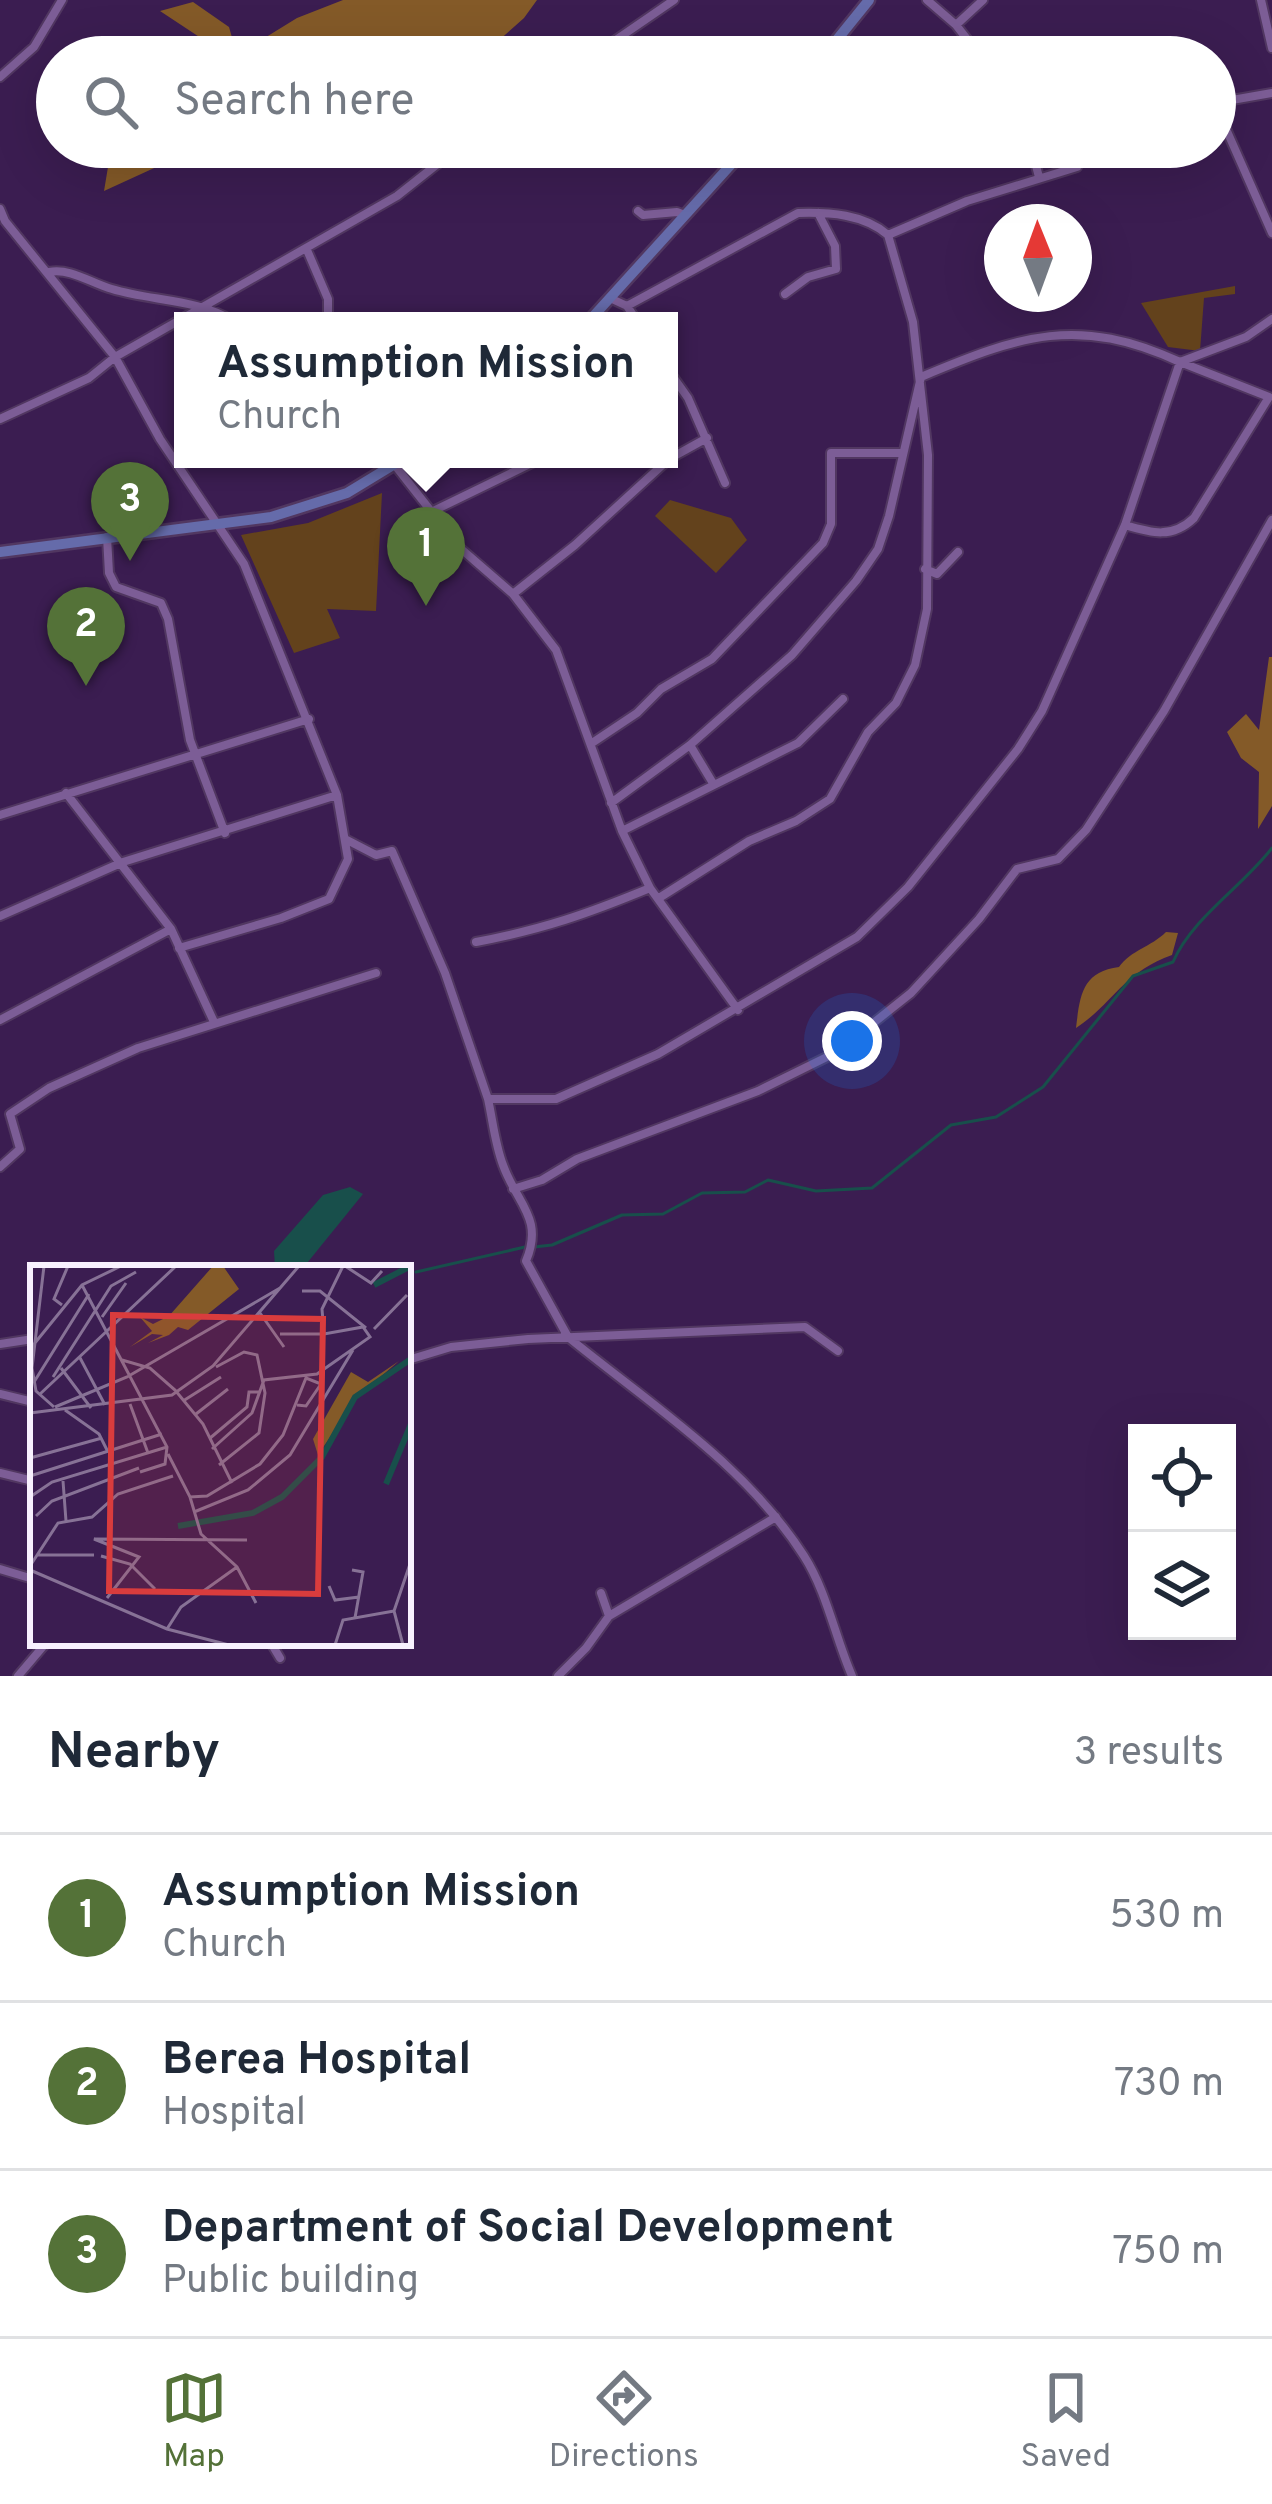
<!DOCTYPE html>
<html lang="en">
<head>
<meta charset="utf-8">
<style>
  :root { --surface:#fff; --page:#f6f6f7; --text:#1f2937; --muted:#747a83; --line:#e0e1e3; --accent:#547238 }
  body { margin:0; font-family:Overpass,sans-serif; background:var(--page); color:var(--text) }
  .controls { position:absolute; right:36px; bottom:36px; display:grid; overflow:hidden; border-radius:0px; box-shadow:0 12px 48px #0002 }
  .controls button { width:108px; height:108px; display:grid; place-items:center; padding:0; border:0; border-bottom:3px solid var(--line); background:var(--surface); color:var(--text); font:60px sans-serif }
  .compass { position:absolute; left:984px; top:204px; width:108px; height:108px; border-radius:50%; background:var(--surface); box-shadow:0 12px 48px #0002; rotate:359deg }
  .you { position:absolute; left:852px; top:1041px; width:42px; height:42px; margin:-30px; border:9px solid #fff; border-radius:50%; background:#1a73e8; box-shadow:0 0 0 18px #1a73e833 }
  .badge { display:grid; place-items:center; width:78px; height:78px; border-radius:50%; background:var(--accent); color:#fff; font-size:39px; font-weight:700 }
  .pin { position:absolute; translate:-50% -99px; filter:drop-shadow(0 3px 6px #0008) }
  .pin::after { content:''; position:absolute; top:63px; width:42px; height:36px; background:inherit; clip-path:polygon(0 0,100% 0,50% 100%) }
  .popup { position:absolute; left:174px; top:312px; width:504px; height:156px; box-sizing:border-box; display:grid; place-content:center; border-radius:0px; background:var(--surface); filter:drop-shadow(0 3px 9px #0005); font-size:39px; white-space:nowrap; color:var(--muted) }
  .popup b { font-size:45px; color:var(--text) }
  .popup::after { content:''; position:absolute; left:50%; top:100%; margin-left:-24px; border:24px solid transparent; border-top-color:var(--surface) }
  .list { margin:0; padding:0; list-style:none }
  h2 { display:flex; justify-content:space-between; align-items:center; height:156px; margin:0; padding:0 48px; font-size:51px }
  h2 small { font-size:39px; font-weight:400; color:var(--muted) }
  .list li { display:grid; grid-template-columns:78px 1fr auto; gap:36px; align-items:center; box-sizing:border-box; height:168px; padding:0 48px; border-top:3px solid var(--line) }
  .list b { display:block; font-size:45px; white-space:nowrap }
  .list p { margin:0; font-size:39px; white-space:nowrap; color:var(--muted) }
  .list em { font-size:39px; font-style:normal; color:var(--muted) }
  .icon { flex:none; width:66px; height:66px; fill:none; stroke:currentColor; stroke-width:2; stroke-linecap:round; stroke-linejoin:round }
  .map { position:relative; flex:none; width:1272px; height:1676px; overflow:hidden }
  .search { position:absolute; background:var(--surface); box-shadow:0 12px 48px #0002; left:36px; right:36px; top:36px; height:132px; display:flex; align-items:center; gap:30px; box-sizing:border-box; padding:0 42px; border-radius:66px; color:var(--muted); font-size:45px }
  .sheet { height:660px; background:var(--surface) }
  nav { display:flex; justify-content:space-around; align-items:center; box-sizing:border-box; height:168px; border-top:3px solid var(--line); background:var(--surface); font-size:33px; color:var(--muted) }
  nav a { display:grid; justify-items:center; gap:6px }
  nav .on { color:var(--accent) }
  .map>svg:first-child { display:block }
  .green { fill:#63421c }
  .forest { fill:#845a28 }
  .water { fill:#184f4b }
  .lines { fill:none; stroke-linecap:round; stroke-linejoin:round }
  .stream { stroke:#184f4b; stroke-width:3 }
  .minor-casing { stroke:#513761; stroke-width:12 }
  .secondary-casing { stroke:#513761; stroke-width:15 }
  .minor { stroke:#7c5d96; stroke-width:8 }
  .secondary { stroke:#656baa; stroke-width:10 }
  .inset-river { fill:none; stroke:#184f4b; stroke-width:6 }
  .inset-road { fill:none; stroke:#877296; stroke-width:3 }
  .view { fill:#d93c3d; fill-opacity:0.15; stroke:#d93c3d; stroke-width:6 }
  .inset-edge { fill:none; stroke:#f8f1fe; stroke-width:6 }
</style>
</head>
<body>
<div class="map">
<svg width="1272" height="1676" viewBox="0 0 1272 1676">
  <rect width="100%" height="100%" fill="#3b1d51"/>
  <path class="green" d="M1235,286V294L1204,298L1200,351L1168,347L1141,303Z
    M382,493L376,611L327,609L340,638L294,653L241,535L308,523Z
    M670,500L731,518L747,540L716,573L655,516Z"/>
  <path class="forest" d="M343,0H537L524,18L480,57H219V50L160,11L193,2L229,27L237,55L297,18Z
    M145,147H200L104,191L108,167Z
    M1269,657H1272V806L1258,829L1259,772L1241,758L1227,732L1246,714L1259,730Z
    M1166,932L1178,933L1172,955C1122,973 1115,1002 1076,1028C1080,995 1082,972 1119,967C1131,950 1151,947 1166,932Z"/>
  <path class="water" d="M350,1187L363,1194L303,1268H275L274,1251L323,1195Z"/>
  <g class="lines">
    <path class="stream" d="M534,1247L552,1245L622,1215L663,1214L702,1193L745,1192L768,1180L816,1191L872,1188L951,1125L996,1117L1043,1087L1133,976L1173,962C1192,918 1242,887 1272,848
      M416,1272L525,1247"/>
    <g class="minor-casing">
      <path id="minor" d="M927,0L956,25L981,57
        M1261,0L1272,48
        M956,25L983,0
        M591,57L674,0
        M0,77L34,47L62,0
        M1215,103L1272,93
        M1215,104L1272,233
        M1031,147L1039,177
        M0,209L5,221L115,357L160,439L244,564L337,795L348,859L329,899L281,918L179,948
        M638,211L643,215L677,212L685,215
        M888,235L967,201L1077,167
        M307,250L328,299V321
        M49,272C72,268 90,283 112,289C151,301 198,299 233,321
        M785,294L808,277L836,269L835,246L818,213
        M612,299L627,306L637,321
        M627,306L798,213C829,212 864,214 888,235L913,322L928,455L927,609L915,665L896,703L868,732L830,799L796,821L749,841L659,898
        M669,371L688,398L725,483
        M0,419L89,378L115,357L397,196L459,147
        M390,459L460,548L513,594L556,650L622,831L650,888L738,1010
        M431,512L540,459
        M107,537L109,573L116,587L161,603L168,619L190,740L225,833
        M925,569L937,574L958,552
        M513,594L575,545L669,459L707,438
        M592,743L637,713L661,689L712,659L823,543L831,524V453H901
        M690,745L714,785L798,743L843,699
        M66,793L171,929L214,1022
        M611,803L690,745L792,655L856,581L878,549L889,516L921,377C1021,335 1078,315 1180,362L1246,337L1272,319
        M0,815L309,719
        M622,831L714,785
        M347,840L376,855L392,851L445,973L488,1099H556L658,1054L857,937L908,887L1018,749L1042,711L1125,525L1180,362L1269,397L1194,518C1172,539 1152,533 1125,525
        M0,916L123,862L337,795
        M476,942C544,929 587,914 650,888
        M0,1020L171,929
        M488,1099C493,1122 495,1144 503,1165C517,1204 544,1218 526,1261L568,1337C650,1404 746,1465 804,1556C827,1592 835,1637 852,1676
        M0,1167L20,1149L10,1114L49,1088L138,1048L376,973
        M513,1189L542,1180L577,1159L758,1091L837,1052L911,993L979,919L1017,869L1058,859L1086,830L1164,711L1272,520
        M0,1344L33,1339
        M408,1360L451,1347L528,1339L805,1327L838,1351
        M0,1394L33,1402
        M0,1473L33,1481
        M0,1569L33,1579
        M601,1593L609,1616
        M271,1643L280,1658
        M18,1676L46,1643
        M558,1676L586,1648L609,1616L776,1517"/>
    </g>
    <g class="secondary-casing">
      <path id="secondary" d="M823,57L869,0
        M589,321L747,147
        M0,552L271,517L347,493L403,459"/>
    </g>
    <use href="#minor" class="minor"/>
    <use href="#secondary" class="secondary"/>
  </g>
  <g transform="translate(30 1265)">
    <rect width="381" height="381" fill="#3b1d51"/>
    <path d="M183,1H193L209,24L158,65L148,62L139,70L118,78L133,70L122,69L100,82L122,66L110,52L123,59L139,51ZM369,96L327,132L288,190L283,174L321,107L338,117Z" fill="#845a28"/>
    <path class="inset-river" d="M344,20L381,1M356,219L381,159M148,261L223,248L252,232L292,192L325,132L381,94"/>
    <path class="inset-road" d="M14,1L2,103L6,126L24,142M315,1L341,18L352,6M52,20L137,182L135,199L110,207M272,26H290L336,63M32,40L24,34L38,1M230,48L254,82M72,52L96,18M344,64L377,30M250,69H294M0,84L52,20L91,1M49,91L75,140M92,95L120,103L145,125L173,159L202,218M186,102L214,87L227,90L235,128L229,168L189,200M31,103L61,143M23,112L81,21L106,7M4,117L59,29M9,130L146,1M153,136L191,112M100,139L118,188M25,142L97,112L250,23M35,145L69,169L77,185M0,148L142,130L183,101L269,1M166,149L198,124M179,174L217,142L219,127H230M182,184L222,148L234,115L287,109L340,72L333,62L294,69L292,44L313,1M138,189L160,232L177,231L230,199L253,170L276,113L291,119L276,141L267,140M0,193L72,173M0,211L132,169M33,216L36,256M0,232L22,217L137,182M160,232L171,269L207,302L226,338M164,247L218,225L260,190L323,85M6,251L22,236L109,203M7,290H64M71,291L100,299L125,324M0,301L28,258L62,252L88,229L143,211M0,305L137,364L199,380M322,305L333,307L325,353M299,321L305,335L329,332M77,333L109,292L64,274L217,275M137,364L151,342L207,302M305,380L313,355L364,346M373,380L364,346L381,296"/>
    <path class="view" d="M83,50L293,54L288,329L79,326Z"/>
    <rect width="381" height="381" class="inset-edge"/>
  </g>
</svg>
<div class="controls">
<button><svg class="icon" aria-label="locate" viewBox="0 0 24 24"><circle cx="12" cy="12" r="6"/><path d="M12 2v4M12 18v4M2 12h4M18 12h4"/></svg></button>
<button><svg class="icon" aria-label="layers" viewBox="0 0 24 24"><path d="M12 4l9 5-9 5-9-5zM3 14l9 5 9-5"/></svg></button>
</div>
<svg class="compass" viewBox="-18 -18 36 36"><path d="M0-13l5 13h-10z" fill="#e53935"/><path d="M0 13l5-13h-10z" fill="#747a83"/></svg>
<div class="you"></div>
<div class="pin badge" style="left:426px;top:606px">1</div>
<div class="popup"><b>Assumption Mission</b>Church</div>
<div class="pin badge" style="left:86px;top:686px">2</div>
<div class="pin badge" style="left:130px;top:561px">3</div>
<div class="search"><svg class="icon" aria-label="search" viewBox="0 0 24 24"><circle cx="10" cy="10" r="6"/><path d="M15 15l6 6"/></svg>Search here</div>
</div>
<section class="sheet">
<h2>Nearby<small>3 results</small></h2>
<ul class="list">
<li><span class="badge">1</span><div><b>Assumption Mission</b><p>Church</p></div><em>530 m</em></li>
<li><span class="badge">2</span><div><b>Berea Hospital</b><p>Hospital</p></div><em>730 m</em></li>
<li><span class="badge">3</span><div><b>Department of Social Development</b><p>Public building</p></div><em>750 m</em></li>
</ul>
</section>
<nav>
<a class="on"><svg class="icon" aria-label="map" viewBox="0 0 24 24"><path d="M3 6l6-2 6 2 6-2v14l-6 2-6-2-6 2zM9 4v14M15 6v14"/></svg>Map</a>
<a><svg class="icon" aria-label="directions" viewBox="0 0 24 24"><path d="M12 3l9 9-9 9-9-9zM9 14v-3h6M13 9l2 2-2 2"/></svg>Directions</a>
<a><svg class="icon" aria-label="saved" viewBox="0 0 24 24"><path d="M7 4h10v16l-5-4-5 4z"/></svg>Saved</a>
</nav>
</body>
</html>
